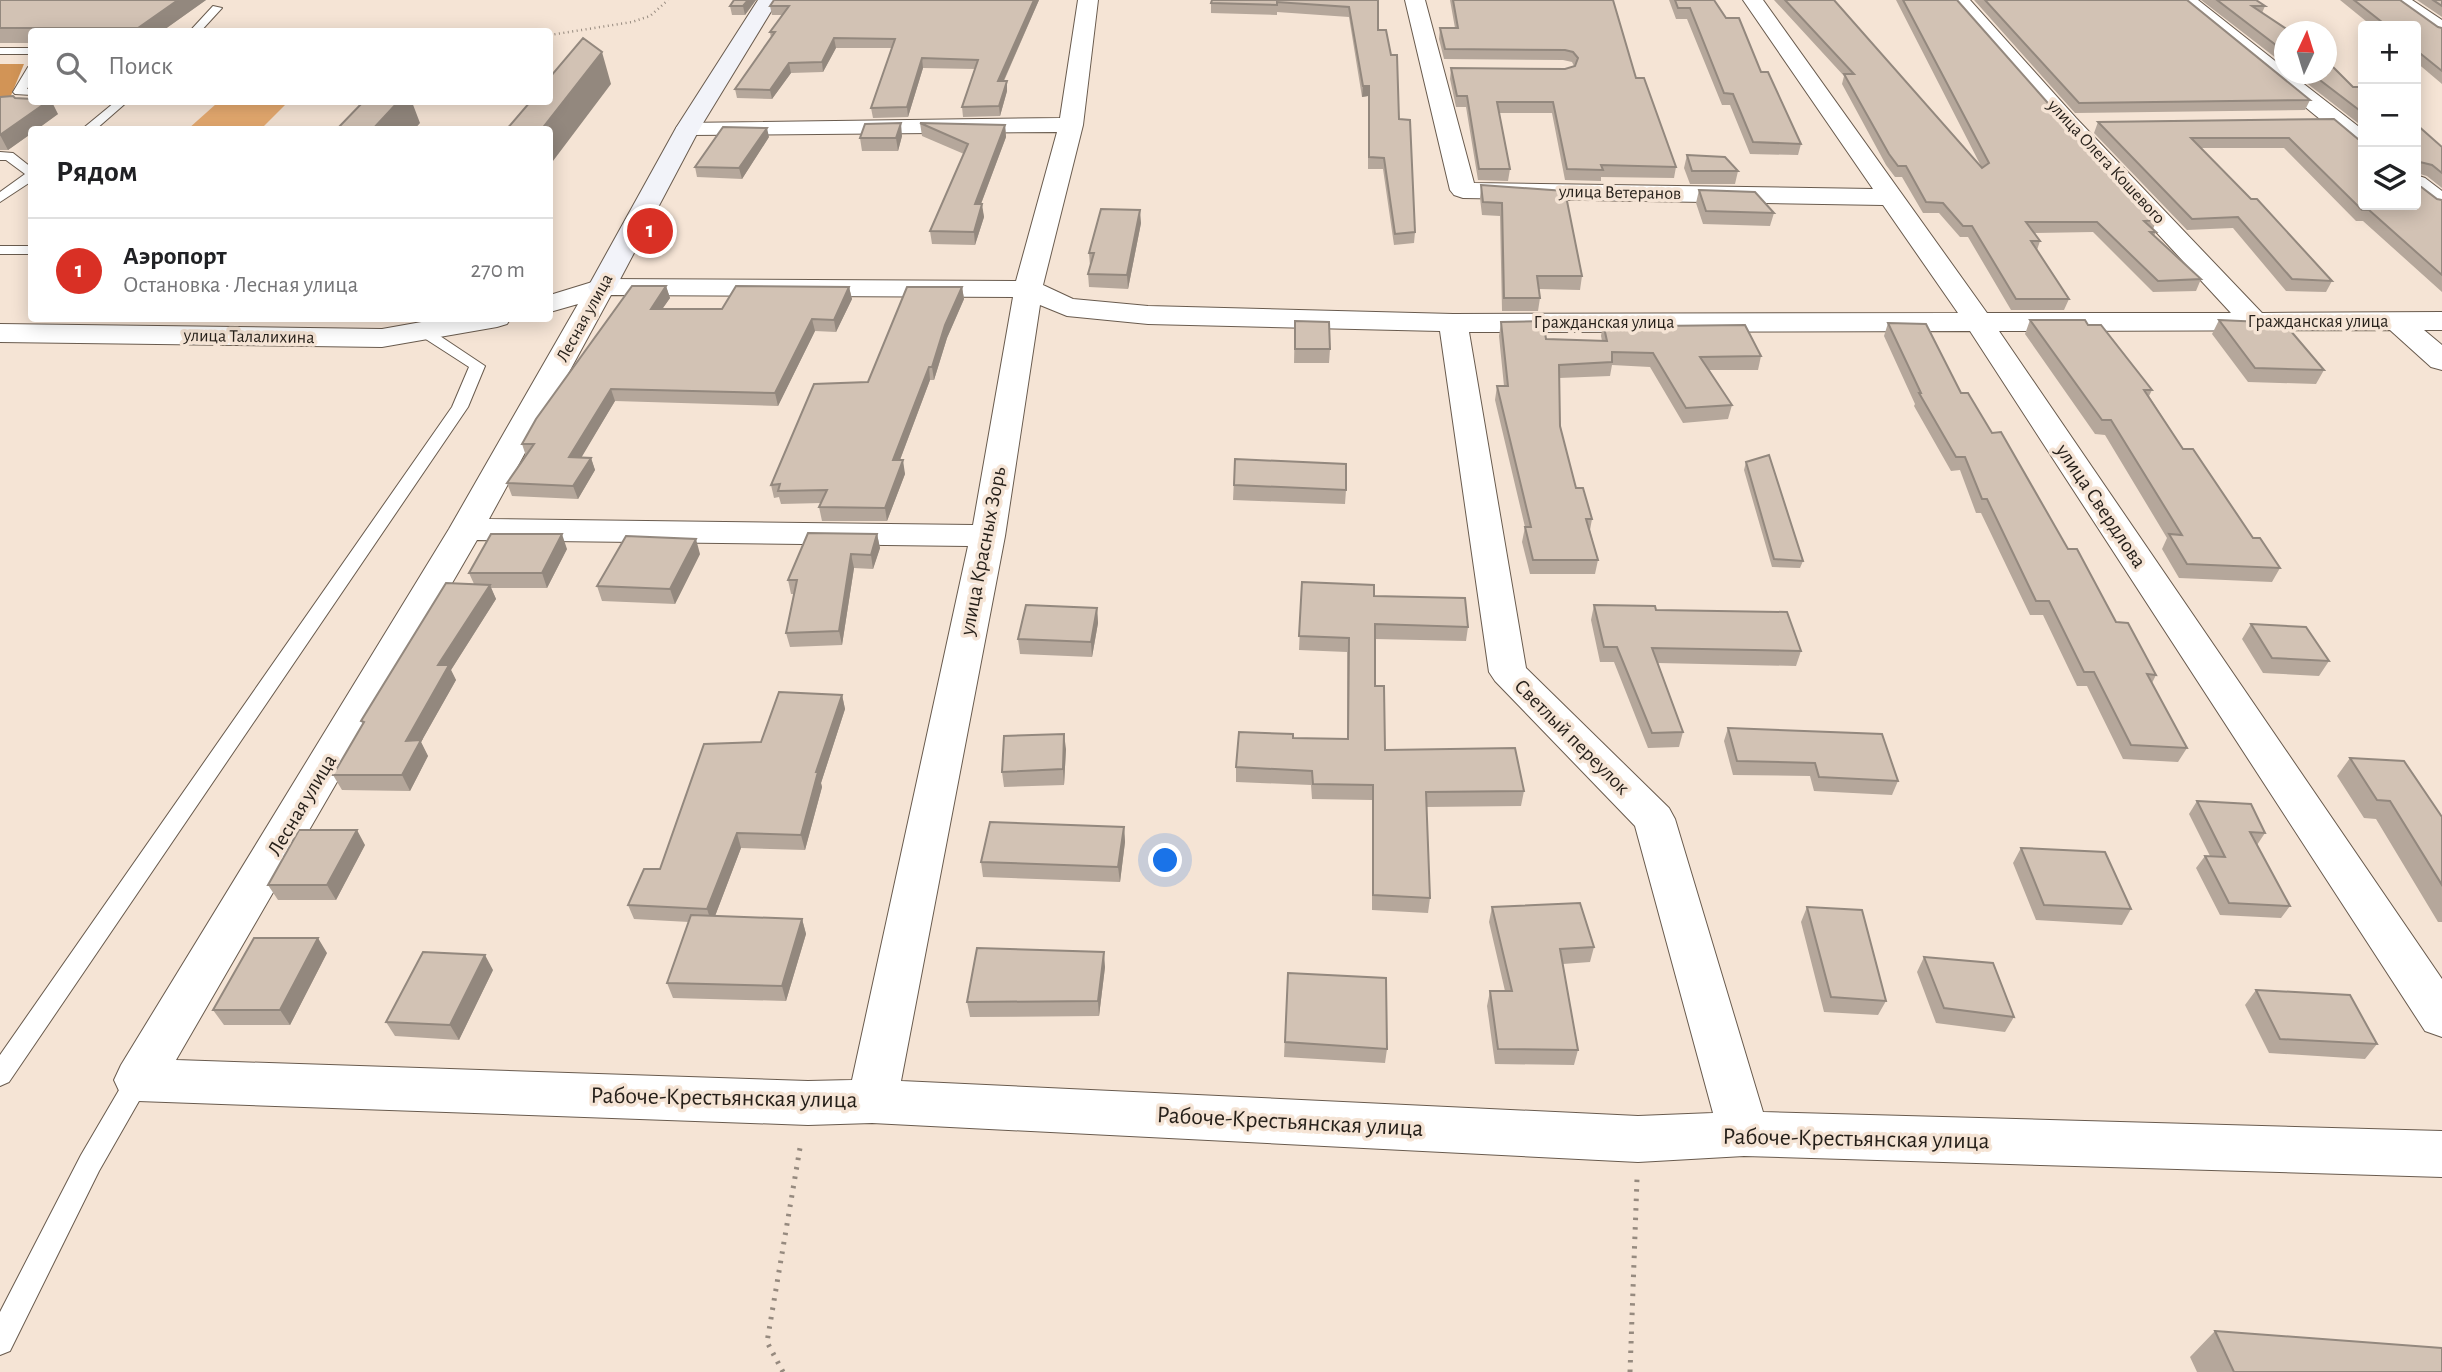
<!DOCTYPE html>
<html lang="ru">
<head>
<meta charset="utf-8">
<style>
  :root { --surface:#fff; --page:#f6f6f6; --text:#202124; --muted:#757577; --line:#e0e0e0; --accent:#d93025 }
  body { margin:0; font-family:"Alegreya Sans",sans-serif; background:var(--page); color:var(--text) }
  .controls { position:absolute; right:21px; top:21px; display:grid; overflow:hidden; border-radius:7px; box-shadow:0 4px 18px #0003 }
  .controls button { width:63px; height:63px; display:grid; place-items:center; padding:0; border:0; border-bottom:2px solid var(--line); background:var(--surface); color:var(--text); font:35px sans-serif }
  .compass { position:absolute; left:2274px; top:21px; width:63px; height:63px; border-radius:50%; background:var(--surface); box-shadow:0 4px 18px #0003; rotate:4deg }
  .you { position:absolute; left:1166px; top:861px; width:24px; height:24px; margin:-18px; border:5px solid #fff; border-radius:50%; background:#1a73e8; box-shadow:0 0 0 10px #1a73e833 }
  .badge { display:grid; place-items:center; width:46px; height:46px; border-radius:50%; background:var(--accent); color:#fff; font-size:23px; font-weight:700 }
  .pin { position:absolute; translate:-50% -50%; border:4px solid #fff; box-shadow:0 2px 7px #0006 }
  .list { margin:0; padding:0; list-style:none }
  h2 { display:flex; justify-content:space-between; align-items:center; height:91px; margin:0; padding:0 28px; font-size:30px }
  h2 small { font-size:23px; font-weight:400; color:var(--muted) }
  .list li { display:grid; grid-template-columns:46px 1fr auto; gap:21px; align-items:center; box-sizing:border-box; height:105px; padding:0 28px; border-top:2px solid var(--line) }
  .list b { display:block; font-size:26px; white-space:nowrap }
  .list p { margin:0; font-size:23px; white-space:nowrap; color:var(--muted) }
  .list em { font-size:23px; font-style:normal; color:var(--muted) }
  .icon { flex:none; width:38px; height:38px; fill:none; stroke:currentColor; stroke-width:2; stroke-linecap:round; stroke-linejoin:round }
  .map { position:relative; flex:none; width:2442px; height:1372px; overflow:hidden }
  .search { position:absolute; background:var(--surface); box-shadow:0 4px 18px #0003; left:28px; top:28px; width:525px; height:77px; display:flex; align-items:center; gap:18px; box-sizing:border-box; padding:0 24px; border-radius:7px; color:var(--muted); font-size:26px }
  .panel { position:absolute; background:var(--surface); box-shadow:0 4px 18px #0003; left:28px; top:126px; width:525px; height:196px; border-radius:7px }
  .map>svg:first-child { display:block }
  .green { fill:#e7ab70 }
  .forest { fill:#d29456 }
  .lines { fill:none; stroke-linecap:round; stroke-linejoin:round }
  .lane-casing { stroke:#695b4e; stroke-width:2 }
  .street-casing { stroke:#695b4e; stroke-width:2 }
  .secondary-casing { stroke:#695b4e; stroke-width:2 }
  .path-far1 { stroke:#968a7f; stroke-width:2.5; stroke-dasharray:1 3.5; stroke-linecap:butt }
  .path { stroke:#968a7f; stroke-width:5; stroke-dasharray:2.5 7; stroke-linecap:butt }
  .lane { fill:#fff; fill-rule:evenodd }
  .street { fill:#fff; fill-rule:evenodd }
  .secondary { fill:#f2f3f9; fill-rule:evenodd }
  .wall { fill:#b5a79b }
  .shaded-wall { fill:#93887e }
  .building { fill:#d2c2b4; stroke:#93887e; stroke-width:2 }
  .labels { text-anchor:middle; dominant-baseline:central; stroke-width:7; stroke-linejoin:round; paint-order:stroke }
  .far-street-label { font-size:18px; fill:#251f19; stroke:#f5e4d5 }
  .street-label { font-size:21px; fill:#251f19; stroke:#f5e4d5 }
  .near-street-label { font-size:24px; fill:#251f19; stroke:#f5e4d5 }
</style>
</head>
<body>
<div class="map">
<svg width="2442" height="1372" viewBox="0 0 2442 1372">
  <rect width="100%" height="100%" fill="#f5e4d5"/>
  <path class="green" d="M287,103L261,129H188L216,104Z"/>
  <path class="forest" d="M0,64H24L10,98L0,105Z"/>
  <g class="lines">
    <g class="lane-casing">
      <path id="lane" d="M213,6L222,8L200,32H189Z
        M0,48H32V54H0Z
        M32,66V80L27,89H32V95L15,94L13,92L28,67Z
        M115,102H127L95,130H81Z
        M0,152L13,153L32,168V181L0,202V192L25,174L6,160H0Z
        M0,246H32V254H0Z
        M428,318H443L434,332L485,366L468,407L9,1082L0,1086V1055L452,407L469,367L421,336L419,333Z
        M138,1069L147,1073L150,1080L147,1087L99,1171L10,1351L0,1355V1312L81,1155L129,1073Z"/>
    </g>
    <g class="street-casing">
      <path id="street" d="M1078,0H1098L1083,125L1043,285L1073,299L1148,306L1453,314L1958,313L1883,205L1463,198L1454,195L1450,190L1405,0H1425L1474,183L1873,189L1743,0H1763L1987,313H2231L2060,128L1949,0H1970L2076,118L2262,313L2442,312V330H2424L2442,345V370L2431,367L2390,330L1999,331L2442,979V1037L2425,1031L1970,331L1469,332L1526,668L1669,808L1675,819L1763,1112L2442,1131V1177L1744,1156L1638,1162L872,1123L808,1125L138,1101L121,1095L114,1080L121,1065L449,529L578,304L550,312V295L602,279L1016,281L1057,132L688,135L680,133L676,128L680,123L1060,118ZM611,295L1013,297L973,525L489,519ZM1040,305L1067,316L1148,324L1440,331L1489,672L1495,681L1635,826L1713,1113L1638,1116L901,1081L1005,536ZM477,540L968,546L852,1080L808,1081L176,1060Z
        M2175,0H2198L2284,68V74H2291L2363,130V149L2354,147Z
        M2388,0H2412L2442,20V35L2435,33Z
        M2416,175L2425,178L2442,191V211L2433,208L2416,195Z
        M444,318H511L507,324L497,327L382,347L0,342V324L382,329Z"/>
    </g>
    <g class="secondary-casing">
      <path id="secondary" d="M758,0H778L700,128L616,287L612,293L602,295L592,293L588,287L676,128Z"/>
    </g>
    <path class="path-far1" d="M550,35L632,22L650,16L668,0"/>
    <path class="path" d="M783,1372L767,1342L801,1142
      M1630,1372L1637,1179"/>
    <use href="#lane" class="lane"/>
    <use href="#street" class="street"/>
    <use href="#secondary" class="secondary"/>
  </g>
  <path class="wall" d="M0,0H206L161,32H32V43H0Z
    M734,0H756L745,15H732L730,6Z
    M774,0H1039L1004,81L1007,91L1000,116L963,117L962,107L975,69L923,68L908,117L873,118L871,108L892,48H836L823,72L791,73L772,99L737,98L735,89L771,38L770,32L782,15H772L770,6Z
    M1378,0V30L1399,119L1415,232L1414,243L1394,245L1383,169H1368V96L1362,97L1349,17L1277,12V15L1211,13V3Z
    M1450,0H1613L1636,78L1676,167L1674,178L1601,177V181L1565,180L1552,113H1499L1510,169L1508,181L1478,180L1466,107H1456L1450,79L1451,68L1565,69L1574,66L1572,62L1563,60L1444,59L1439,39L1440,28H1455Z
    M1669,0H1714L1761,72L1801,144L1798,155L1750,154L1730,105H1722L1687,19H1676Z
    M1774,0H1834L1982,168L1896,0H1957L2062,119L2157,220L2153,229L2156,232L2154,236L2201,279L2196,291L2153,292L2093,232L2035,233L2040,241L2037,250L2069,299L2064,310H2011L1968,237H1960L1939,213H1923L1902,177H1895L1886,165L1842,84L1844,76Z
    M1974,0H2187L2310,100L2305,110L2075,113Z
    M2201,0H2256L2265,6L2262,13L2285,32V65Z
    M2340,0H2400L2438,27L2442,28V84L2416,62V26H2372Z
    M2417,0H2442V17Z
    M2295,74H2327L2353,87H2363V127Z
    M0,97L15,98L58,114L36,130H32V133L8,150H0Z
    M2098,122L2358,139L2363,205L2416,124L2442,147V188L2427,176L2420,174V186L2437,199L2442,200V292L2363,221H2356L2284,148H2201L2332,281L2326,292L2286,291L2233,228L2187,230L2094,133Z
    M920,123L1005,125L1006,137L981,204L984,217L975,245L932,244L930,231L964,154L922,136Z
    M902,136L898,151H862L860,138Z
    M769,137L742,179L697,177L695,167Z
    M1687,155L1738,171L1735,184H1690L1684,168Z
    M1481,185L1565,191L1582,276L1580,290L1539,289L1540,298L1538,311H1502L1500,216L1482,215L1480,198Z
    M1699,190L1774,213L1770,226L1703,224L1696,203Z
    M1141,223L1128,289L1089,287L1088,274L1090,266L1089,253Z
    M666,286L670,298L662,309H722L849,287L852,299L836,332L815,331L778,406L615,401L581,457L591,458L595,470L578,499L512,496L507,483L526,456L522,444Z
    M962,287L964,299L947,338L934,380H930L900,460L905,474L887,521H822L819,507L821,503L781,504L779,497L774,498L771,485Z
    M2030,320L2088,325L2152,390L2149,396L2183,449L2253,538L2280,568L2272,582L2179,578L2162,549L2167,538L2105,435L2095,434L2025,334Z
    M2219,320L2324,370L2316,384L2248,382L2212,334Z
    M1295,321L1330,349L1329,363H1294Z
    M1501,322L1546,339L1602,341L1601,336L1603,323L1761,356L1758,370H1709L1732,405L1728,419L1683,423L1650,367L1612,365L1610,376L1559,378L1560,426L1576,488L1592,519L1590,530L1598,560L1595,574H1530L1522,542L1525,527L1495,400L1497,386H1504L1499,336Z
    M1888,323L1961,393L1992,433L2116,622L2156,675L2152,683L2187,748L2178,762L2123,759L2087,686H2077L2043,615H2030L1981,513H1976L1960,470L1951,471L1914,406L1915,404L1884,336Z
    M1235,459L1346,490L1345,504L1233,500Z
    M1746,462L1803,561L1800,568L1772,567L1744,470Z
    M877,534L880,548L873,569L854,568L842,645L790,647L786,633L794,594H791L788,580Z
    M567,549L547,588H491L496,599L451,670L456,680L421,742L428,756L410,791L342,790L333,775L363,724L361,721L474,584L469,573Z
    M700,554L675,604L602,601L597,586Z
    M1302,582L1374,596L1468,627L1466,641L1375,639V686L1385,750L1524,791L1521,806L1426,807L1430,898L1428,913L1372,910V800L1312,799L1311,785L1236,782V767L1293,738L1347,739V652L1299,650Z
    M1594,605L1656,610L1801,651L1796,666L1658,663L1683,732L1679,747L1648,748L1614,662H1600L1591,620Z
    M1097,608L1098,623L1092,657L1020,654L1018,639Z
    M2251,624L2329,661L2319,676L2263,673L2242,639Z
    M842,695L845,709L821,783L822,787L805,850L741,848L715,916L802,919L806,934L786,1001L673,998L667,983L689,922L634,919L628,905L660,869L761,742Z
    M1728,728L1898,781L1892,795L1814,791L1810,776L1733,775L1724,741Z
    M1066,749L1064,785L1004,787L1002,772Z
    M2350,758L2442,817V922H2438L2376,819L2364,818L2337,776Z
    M2197,801L2265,833L2257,845L2290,906L2281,918L2220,915L2196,868L2205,856H2210L2189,814Z
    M1124,827L1125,842L1120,882L983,877L981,862Z
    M365,845L336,900H278L268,885Z
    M2021,848L2131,909L2122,925L2036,920L2013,863Z
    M1492,907L1594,947L1590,962L1563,964L1578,1050L1574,1065L1495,1064L1487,1006L1490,991H1505L1489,922Z
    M1807,907L1886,1001L1878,1015L1824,1012L1801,922Z
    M327,953L290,1025H224L213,1010Z
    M1924,957L2014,1017L2005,1032L1936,1023L1917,972Z
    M1105,967L1099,1016L970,1017L967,1002Z
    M493,970L459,1040L395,1036L386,1022Z
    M1288,973L1387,1049L1385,1063L1284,1057Z
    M2256,990L2377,1044L2365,1059L2269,1053L2245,1005Z
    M2215,1331L2442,1372H2197L2190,1357Z"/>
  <path class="shaded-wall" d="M178,0H206L161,32H139L138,28Z
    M748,0H756L745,15L743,6Z
    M1034,0H1039L999,91L998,81Z
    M834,38L836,48L823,72L822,62Z
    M602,52L611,84L550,165V130H541Z
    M922,58L923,68L908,117L907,107Z
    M789,63L791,73L772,99L770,90Z
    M1007,81V91L1000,116L999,106Z
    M1363,86H1369L1368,96L1362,97Z
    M47,102H52L58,114L36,130H32V133L8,150L0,135Z
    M398,102H412L420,123L414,130H372Z
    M901,123L902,136L898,151L896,138Z
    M1005,125L1006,137L976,217L975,204Z
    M767,128L769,137L742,179L739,168Z
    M982,204L984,217L975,245L974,232Z
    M1140,210L1141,223L1128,289L1127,275Z
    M666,286L670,298L654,321L651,309Z
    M849,287L852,299L836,332L834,320Z
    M962,287L964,299L947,338L934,380L932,367L945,325Z
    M812,319L815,331L778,406L775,393Z
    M929,367L930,380L895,473L893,460Z
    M611,389L615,401L574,470L569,457Z
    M591,458L595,470L578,499L573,486Z
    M903,460L905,474L887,521L885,508Z
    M562,534L567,549L547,588L542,573Z
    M877,534L880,548L873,569L871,555Z
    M696,539L700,554L675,604L670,589Z
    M851,554L854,568L842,645L839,631Z
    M490,585L496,599L451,670L456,680L421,742L428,756L410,791L402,775L406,741L438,665Z
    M1097,608L1098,623L1092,657L1091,642Z
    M842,695L845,709L821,783L822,787L805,850L801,835L816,772Z
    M1064,734L1066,749L1064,785L1063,769Z
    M1124,827L1125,842L1120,882L1118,867Z
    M357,830L365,845L336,900L327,885Z
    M737,833L741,848L712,924L707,909Z
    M802,919L806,934L786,1001L782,986Z
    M318,938L327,953L290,1025L280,1010Z
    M1104,952L1105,967L1099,1016L1098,1001Z
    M485,955L493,970L459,1040L450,1025Z"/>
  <path class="building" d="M0,0H178L138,28H0Z
    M734,0H748L743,6H730Z
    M774,0H1034L998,81H1007L999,106L962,107L978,60L922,58L907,107L871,108L895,39L834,38L822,62L789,63L770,90L735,89L775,32H770L789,6H770Z
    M1212,0H1378V30H1386L1391,55H1397L1399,119L1410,120L1415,232L1395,234L1384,158L1369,157V86H1363L1349,7L1277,2V5L1211,3Z
    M1453,0H1613L1636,78H1644L1676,167L1601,165L1603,170L1567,169L1553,102H1497L1510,169H1479L1467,96H1457L1451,68L1565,69L1575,66L1578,58L1573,52L1565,50L1445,49L1440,28H1458Z
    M1675,0H1714L1726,18H1739L1761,72H1768L1801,144L1753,142L1733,94L1724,93L1690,8H1678Z
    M1785,0H1834L1982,168L1989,163L1903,0H1957L2062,119L2157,220L2144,221L2156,232H2150L2201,279L2158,281L2097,222H2026L2040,241H2031L2069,299H2016L1972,226H1963L1943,203L1926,202L1906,166H1898L1889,154L1844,74H1854Z
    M1985,0H2187L2310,100L2079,103Z
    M2217,0H2256L2265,6H2252L2291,32H2285V52Z
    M2354,0H2400L2438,27L2442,28V71L2416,50V26H2387Z
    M2433,0H2442V6Z
    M583,38L602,52L541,130H506L530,102H550V77Z
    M2327,61L2353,87H2363V113L2312,74H2327Z
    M13,96L15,98L32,99V102H47L0,135V97Z
    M363,102H398L372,130H336Z
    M2334,119L2358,139L2363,140V205H2416V124L2442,147V173L2432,165L2420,162V186L2437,199L2442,200V275L2369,210H2362L2289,138H2191L2251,199H2257L2332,281L2292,279L2238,217L2192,219L2098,122Z
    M901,123L896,138H860L865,124Z
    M920,123L1005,125L975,204H982L974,232L930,231L968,144Z
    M723,127L767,128L739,168L695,167Z
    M1687,155L1725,157L1738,171H1692Z
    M1481,185L1565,191L1582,276H1537L1540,298H1504L1502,203L1483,202Z
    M1699,190L1755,192L1774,213L1706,211Z
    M1101,209L1140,210L1127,275L1088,274L1094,253H1089Z
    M632,286H666L651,309H722L736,286L849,287L834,320L812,319L775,393L611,389L569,457L591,458L573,486L507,483L534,444H522L536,419Z
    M907,287H962L945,325L932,367H929L893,460H903L885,508L819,507L827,490L778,491L780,484L771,485L814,384L868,382Z
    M2030,320H2085L2088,325H2101L2152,390H2144L2183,449H2193L2253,538H2260L2280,568L2187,564L2169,534L2182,535L2111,420H2102Z
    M2219,320L2284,323L2324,370L2255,368Z
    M1295,321L1329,322L1330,349H1295Z
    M1543,321L1546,339L1607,341L1603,323L1655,326L1745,325L1761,356L1700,357L1732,405L1686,408L1653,353L1612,352V362L1559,365L1560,426L1576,488H1583L1592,519H1586L1598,560H1533L1525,527H1531L1497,386H1508L1501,322Z
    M1888,323L1926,324L1961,393H1968L1992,433L2001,432L2068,549H2077L2116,622L2128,623L2156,675L2147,674L2187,748L2131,745L2094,672H2084L2049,601H2036L1987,499H1982L1965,457H1956L1919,393H1921Z
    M1769,455L1803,561L1774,559L1746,462Z
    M1235,459L1346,464V490L1234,485Z
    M808,533L877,534L871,555L851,554L839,631L786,633L797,580H788Z
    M491,534H562L542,573H469Z
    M626,536L696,539L670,589L597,586Z
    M1302,582L1374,585V596L1465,598L1468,627L1375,624V686H1384L1385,750L1515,748L1524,791L1426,792L1430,898L1373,895V785L1313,784L1312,771L1236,767L1239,732L1293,734V738L1348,739L1349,638L1299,636Z
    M446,583L490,585L438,665H449L406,741L421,740L402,775H333L364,722L361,721Z
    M1026,605L1097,608L1091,642L1018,639Z
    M1594,605L1655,606L1656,610L1787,612L1801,651L1652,648L1683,732L1652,733L1617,647H1604Z
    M2251,624L2306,627L2329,661L2272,658Z
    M779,692L842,695L816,772H818L801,835L737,833L707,909L628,905L644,869H660L704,744L761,742Z
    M1728,728L1882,734L1898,781L1819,777L1815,763L1737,761Z
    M1064,734L1063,769L1002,772L1004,736Z
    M2350,758L2404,761L2442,817V885L2390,801L2377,800Z
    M2197,801L2251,804L2265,833L2250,832L2290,906L2229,903L2205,856L2225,857Z
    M990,822L1124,827L1118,867L981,862Z
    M299,830H357L327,885H268Z
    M2021,848L2105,852L2131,909L2044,905Z
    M1580,903L1594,947L1560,949L1578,1050L1498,1049L1490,991H1512L1492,907Z
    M1807,907L1862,910L1886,1001L1831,997Z
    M691,915L802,919L782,986L667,983Z
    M254,938H318L280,1010H213Z
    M977,948L1104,952L1098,1001L967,1002Z
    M423,952L485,955L450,1025L386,1022Z
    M1924,957L1993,963L2014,1017L1944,1008Z
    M1288,973L1386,978L1387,1049L1285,1042Z
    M2256,990L2350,995L2377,1044L2280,1039Z
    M2215,1331L2442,1348V1372H2234Z"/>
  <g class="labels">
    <g class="far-street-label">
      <text transform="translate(2106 162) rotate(47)">улица Олега Кошевого</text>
      <text transform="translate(1620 193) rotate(1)">улица Ветеранов</text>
      <text transform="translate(585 318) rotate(-61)">Лесная улица</text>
      <text x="2318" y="322">Гражданская улица</text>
      <text x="1604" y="323">Гражданская улица</text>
      <text transform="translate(249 337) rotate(1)">улица Талалихина</text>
    </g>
    <g class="street-label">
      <text transform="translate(2101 506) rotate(56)">улица Свердлова</text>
      <text transform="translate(983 551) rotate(-79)">улица Красных Зорь</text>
      <text transform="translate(1572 737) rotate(45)">Светлый переулок</text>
      <text transform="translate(302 805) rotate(-59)">Лесная улица</text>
    </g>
    <g class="near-street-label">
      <text transform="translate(724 1098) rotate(1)">Рабоче-Крестьянская улица</text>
      <text transform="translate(1290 1122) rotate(3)">Рабоче-Крестьянская улица</text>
      <text transform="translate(1856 1139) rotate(1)">Рабоче-Крестьянская улица</text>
    </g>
  </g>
</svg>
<div class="controls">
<button>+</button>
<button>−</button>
<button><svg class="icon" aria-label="layers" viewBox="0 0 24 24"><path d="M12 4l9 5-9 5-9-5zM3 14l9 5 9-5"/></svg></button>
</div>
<svg class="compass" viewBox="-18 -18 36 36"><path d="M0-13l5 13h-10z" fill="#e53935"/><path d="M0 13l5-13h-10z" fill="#757577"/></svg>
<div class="you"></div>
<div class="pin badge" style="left:650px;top:231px">1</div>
<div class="search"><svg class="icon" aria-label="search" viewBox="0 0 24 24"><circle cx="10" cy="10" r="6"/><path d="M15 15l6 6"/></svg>Поиск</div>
<section class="panel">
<h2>Рядом<small></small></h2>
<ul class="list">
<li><span class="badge">1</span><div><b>Аэропорт</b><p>Остановка · Лесная улица</p></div><em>270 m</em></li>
</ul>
</section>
</div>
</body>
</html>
